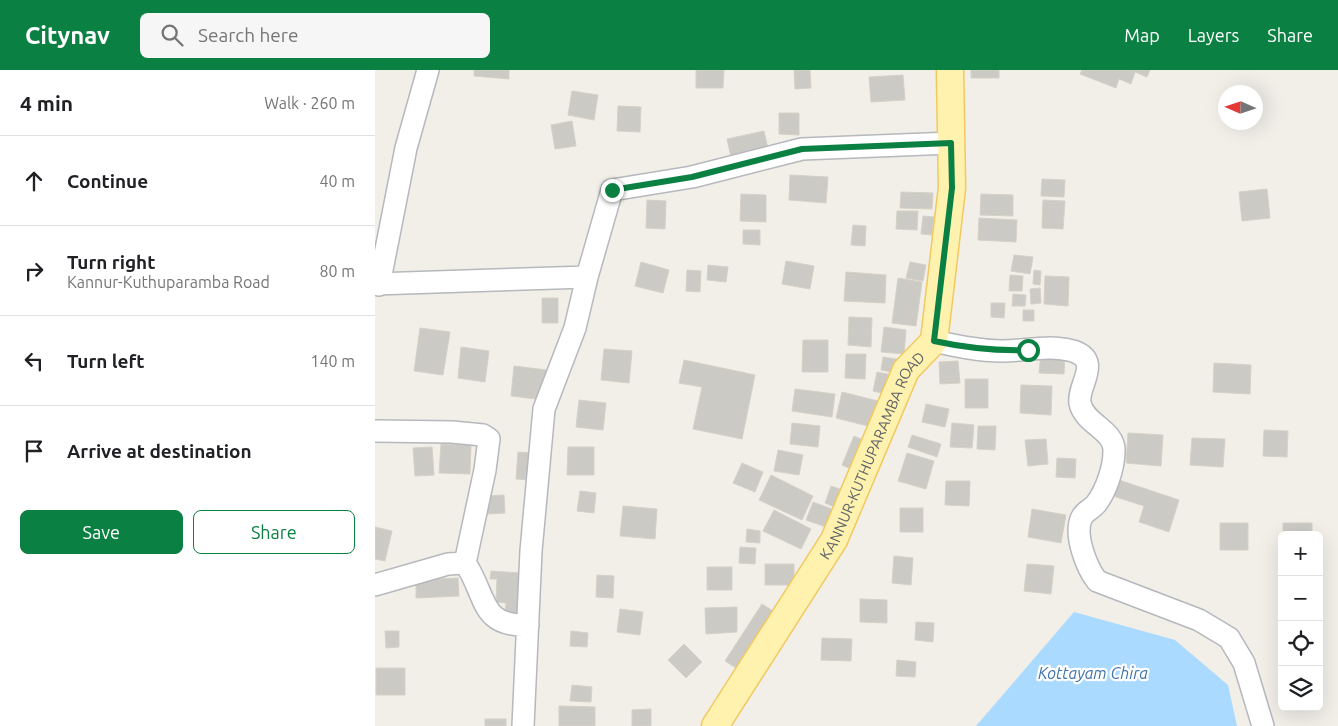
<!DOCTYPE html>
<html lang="en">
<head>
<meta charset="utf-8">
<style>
  :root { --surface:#fff; --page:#f6f6f6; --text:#202124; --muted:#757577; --line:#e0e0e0; --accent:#0b8043 }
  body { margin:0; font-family:Ubuntu,sans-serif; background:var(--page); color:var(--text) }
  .controls { position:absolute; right:15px; bottom:15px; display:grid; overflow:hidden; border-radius:8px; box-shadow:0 5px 20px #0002 }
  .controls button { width:45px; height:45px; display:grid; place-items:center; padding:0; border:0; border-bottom:1px solid var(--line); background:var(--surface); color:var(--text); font:25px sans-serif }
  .compass { position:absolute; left:843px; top:15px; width:45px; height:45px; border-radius:50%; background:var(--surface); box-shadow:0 5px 20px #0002; rotate:273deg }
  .stop { position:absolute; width:15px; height:15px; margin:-11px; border:4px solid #0b8043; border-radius:50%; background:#fff }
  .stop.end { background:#0b8043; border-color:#fff; box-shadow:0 1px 5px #0008 }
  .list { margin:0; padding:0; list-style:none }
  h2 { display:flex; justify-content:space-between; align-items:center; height:65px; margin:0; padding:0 20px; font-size:21px }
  h2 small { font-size:16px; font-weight:400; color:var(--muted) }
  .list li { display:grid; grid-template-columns:32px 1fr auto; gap:15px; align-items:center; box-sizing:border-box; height:90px; padding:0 20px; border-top:1px solid var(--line) }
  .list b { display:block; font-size:19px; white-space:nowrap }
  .list p { margin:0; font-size:16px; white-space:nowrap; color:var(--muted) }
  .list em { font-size:16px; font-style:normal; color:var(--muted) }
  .actions { display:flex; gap:10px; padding:15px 20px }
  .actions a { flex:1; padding:11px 0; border:1px solid var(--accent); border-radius:8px; text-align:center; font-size:18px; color:var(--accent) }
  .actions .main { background:var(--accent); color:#fff }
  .icon { flex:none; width:28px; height:28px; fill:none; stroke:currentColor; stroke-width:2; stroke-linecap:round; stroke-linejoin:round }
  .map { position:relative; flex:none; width:963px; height:656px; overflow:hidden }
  header { display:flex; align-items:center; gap:30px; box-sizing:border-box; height:70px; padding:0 25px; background:var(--accent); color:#fff }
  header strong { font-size:24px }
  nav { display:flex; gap:28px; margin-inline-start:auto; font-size:18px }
  .search { width:350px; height:45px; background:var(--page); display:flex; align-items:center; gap:12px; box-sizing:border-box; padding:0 18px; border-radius:8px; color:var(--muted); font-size:19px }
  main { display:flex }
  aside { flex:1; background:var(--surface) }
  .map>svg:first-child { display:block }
  .water { fill:#aadaff }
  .building { fill:#cccac5; stroke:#d6d1c6 }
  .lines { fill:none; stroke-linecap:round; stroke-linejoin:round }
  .minor-casing { stroke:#b5b8bc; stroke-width:24 }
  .major-casing { stroke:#f2c960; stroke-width:29 }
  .minor { stroke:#fff; stroke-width:21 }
  .major { stroke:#fff2af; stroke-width:26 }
  .route { stroke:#0b8043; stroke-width:6 }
  .labels { text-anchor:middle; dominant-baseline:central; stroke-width:4.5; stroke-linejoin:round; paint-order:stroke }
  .street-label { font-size:15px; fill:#5f6368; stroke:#fff }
  .water-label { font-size:16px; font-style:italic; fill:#4174aa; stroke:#fff }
</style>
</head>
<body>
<header>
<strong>Citynav</strong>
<div class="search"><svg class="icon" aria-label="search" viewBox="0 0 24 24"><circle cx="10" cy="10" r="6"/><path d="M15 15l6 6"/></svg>Search here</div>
<nav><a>Map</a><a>Layers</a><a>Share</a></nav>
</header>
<main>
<aside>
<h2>4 min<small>Walk · 260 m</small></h2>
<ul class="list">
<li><svg class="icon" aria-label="ahead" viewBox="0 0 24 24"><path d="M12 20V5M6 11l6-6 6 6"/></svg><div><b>Continue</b></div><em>40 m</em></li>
<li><svg class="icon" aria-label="right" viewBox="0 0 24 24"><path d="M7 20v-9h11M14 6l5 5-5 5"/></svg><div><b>Turn right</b><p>Kannur-Kuthuparamba Road</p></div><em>80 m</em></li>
<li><svg class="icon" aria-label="left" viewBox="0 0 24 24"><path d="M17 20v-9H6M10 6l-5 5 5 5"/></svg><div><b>Turn left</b></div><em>140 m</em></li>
<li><svg class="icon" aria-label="arrive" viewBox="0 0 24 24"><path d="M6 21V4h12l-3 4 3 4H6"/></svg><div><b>Arrive at destination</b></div></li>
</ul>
<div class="actions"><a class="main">Save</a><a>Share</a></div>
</aside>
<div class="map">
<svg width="963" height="656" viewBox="0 0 963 656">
  <rect width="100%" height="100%" fill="#f1efe8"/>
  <path class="water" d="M699,542L800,570L853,615L862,656H601Z"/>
  <path class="building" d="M99,0H134V9L99,6Z
    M321,0H349L348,18H321Z
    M419,0H435L436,18L420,19Z
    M596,0H624V8H596Z
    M707,0H775L772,7L760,2L756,14L744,9L741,18L705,4Z
    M528,5L530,30L496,32L494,7Z
    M197,21L223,25L219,50L193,45Z
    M243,36L266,37L265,62L242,61Z
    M404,43H424V65L404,64Z
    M197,51L201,76L180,79L176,55Z
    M389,61L394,83L357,92L352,69Z
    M415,105L453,107L451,133L414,130Z
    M667,109L690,110L689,127L666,126Z
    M892,119L895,148L867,151L864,122Z
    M526,122L558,123L557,139L525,138Z
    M366,124L391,125V152L365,151Z
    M606,124L638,125V146L605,145Z
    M272,130L291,131L290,159L271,158Z
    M668,130L690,131L688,159L667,158Z
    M522,141H543L542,160L521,159Z
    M548,146L559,147L557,165L546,164Z
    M604,148L642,150L641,172L603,170Z
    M478,155L491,156L490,176L476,175Z
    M368,160H385V175L368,174Z
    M639,185L658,187L655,204L636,201Z
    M411,191L439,196L435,219L407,214Z
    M266,192L294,200L288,223L260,216Z
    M535,192L551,195L548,211L531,208Z
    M333,195L353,197L351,212L332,210Z
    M312,200L326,201L325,222L311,221Z
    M659,200L666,201L665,215L658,214Z
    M471,202L511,205L510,233L469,231Z
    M635,205L648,206L647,221H634Z
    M670,206L694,207L693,236L669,234Z
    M523,208L547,212L541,256L517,253Z
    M665,218L666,233L656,234L655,219Z
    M638,224L651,225L650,236H637Z
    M167,228H183V253H167Z
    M616,233H630L629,248L616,247Z
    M648,240H659V251H648Z
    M474,247L497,248L496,277L473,275Z
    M509,257L531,260L529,284L506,282Z
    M45,258L75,262L68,305L39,301Z
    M428,270H453V302H427Z
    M86,277L114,281L110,312L83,308Z
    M229,279L257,281L254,313L226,310Z
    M666,282L690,283L689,304L664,303Z
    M471,284H491L490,309L470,308Z
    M508,287L528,290L526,304L506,300Z
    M309,290L380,305L367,369L318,359L327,317L304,313Z
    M583,291L585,313L565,314L564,292Z
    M839,293L876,295L875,324L838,322Z
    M139,296L172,300L169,330L136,326Z
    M502,302L523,306L519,326L498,321Z
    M590,309H613V338H590Z
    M646,315L677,316L676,345L645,343Z
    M420,319L460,324L457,347L417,341Z
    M467,322L503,331L497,357L461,348Z
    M204,330L231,333L228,360L201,357Z
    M551,334L574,339L570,357L547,352Z
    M417,353L445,356L443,377L415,374Z
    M577,353L599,355L597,378L575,377Z
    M603,356H621L620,380L602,379Z
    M889,360L913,361L912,387L888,386Z
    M753,363L788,365L786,396L751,393Z
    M537,365L566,374L562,387L533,377Z
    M479,366L495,373L483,402L467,395Z
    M817,368L850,369L848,397L815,395Z
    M671,369L673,394L653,396L650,370Z
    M66,374L96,375L95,404L64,403Z
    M57,377L59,405L40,406L38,378Z
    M193,377H219V405H192Z
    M403,380L428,385L424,405L399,401Z
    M143,382L158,383L155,410L141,409Z
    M532,383L559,391L551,419L523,411Z
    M682,388L701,389L700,408L681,407Z
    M367,393L388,402L380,422L358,413Z
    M396,405L438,426L427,450L384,430Z
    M741,409L804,430L794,462L764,452L769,436L735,425Z
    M571,411H595L594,436L570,435Z
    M456,416L473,422L466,440L450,433Z
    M205,421L221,423L219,443L202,441Z
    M129,425L130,443L112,444L111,426Z
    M438,432L457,439L451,457L431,450Z
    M248,436L282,439L280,469L245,466Z
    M525,438H548V462H525Z
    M657,439L691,445L686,473L653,467Z
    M399,440L436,459L426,479L388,461Z
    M845,453H873V480H845Z
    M908,453H937V465H908Z
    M0,457L17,461L10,491L0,489Z
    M372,459L385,461V473L371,472Z
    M365,477L381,478L380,494L364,493Z
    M519,486L538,488L536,515L517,513Z
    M390,494H419V515H390Z
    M652,494L679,496L676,524L649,521Z
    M332,497H357V520H332Z
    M116,501L146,503L144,546H130L131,533L121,532L122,509H115Z
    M222,505L239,506L238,528L221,527Z
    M83,508L84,526L41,528V510Z
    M485,529L512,530V553L485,552Z
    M387,534L406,546L369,603L350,591Z
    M362,537V562L331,564L330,538Z
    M245,539L268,542L265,565L242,562Z
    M541,552L559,553L558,572L540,570Z
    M10,561H24V577L11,578Z
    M196,561L213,563L212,577L195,576Z
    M447,568L477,569L476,591L446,590Z
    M309,574L327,592L311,608L293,590Z
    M522,590L541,592L540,607L521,606Z
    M1,598H30V625H1Z
    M197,615L217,617L216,632L195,631Z
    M184,636L220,637V656H184Z
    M276,639V656H257V640Z
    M110,649H131V656H110Z"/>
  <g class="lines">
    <g class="minor-casing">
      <path id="minor" d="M0,214L212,207L237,120L317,107L427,79L576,73
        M4,215L31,78L53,0
        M559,271C581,276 604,281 627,281C650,281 675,274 698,281C728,291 702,315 705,333C709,354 740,360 739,381C739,398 731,421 721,434C717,439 710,441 707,447C698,464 712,498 722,511L824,550L854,568L869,593L888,656
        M0,361L77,362L108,365L114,369L110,400L90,493
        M0,515L73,494L90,493C112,525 104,557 153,555
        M148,656L156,481L169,339L200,258L212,207"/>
    </g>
    <g class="major-casing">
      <g id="major">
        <path id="s1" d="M340,656L459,470L531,300L559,271L577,118L575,0"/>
      </g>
    </g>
    <use href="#minor" class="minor"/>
    <use href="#major" class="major"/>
  </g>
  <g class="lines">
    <path class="route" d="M237,120L317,107L427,79L576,73L577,118L559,271C591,278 621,281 653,280"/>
  </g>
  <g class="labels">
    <g class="street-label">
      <text stroke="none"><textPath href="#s1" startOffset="314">KANNUR-KUTHUPARAMBA ROAD</textPath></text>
    </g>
    <g class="water-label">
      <text x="718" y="603">Kottayam Chira</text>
    </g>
  </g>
</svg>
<div class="controls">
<button>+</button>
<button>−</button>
<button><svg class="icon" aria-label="locate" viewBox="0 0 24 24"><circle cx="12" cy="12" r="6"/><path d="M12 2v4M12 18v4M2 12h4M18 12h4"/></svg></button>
<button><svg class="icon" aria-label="layers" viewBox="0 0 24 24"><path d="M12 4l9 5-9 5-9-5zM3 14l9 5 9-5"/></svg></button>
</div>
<svg class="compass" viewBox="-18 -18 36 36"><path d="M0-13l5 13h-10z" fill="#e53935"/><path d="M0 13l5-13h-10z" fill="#757577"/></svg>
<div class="stop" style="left:653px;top:280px"></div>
<div class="stop end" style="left:237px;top:120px"></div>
</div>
</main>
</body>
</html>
